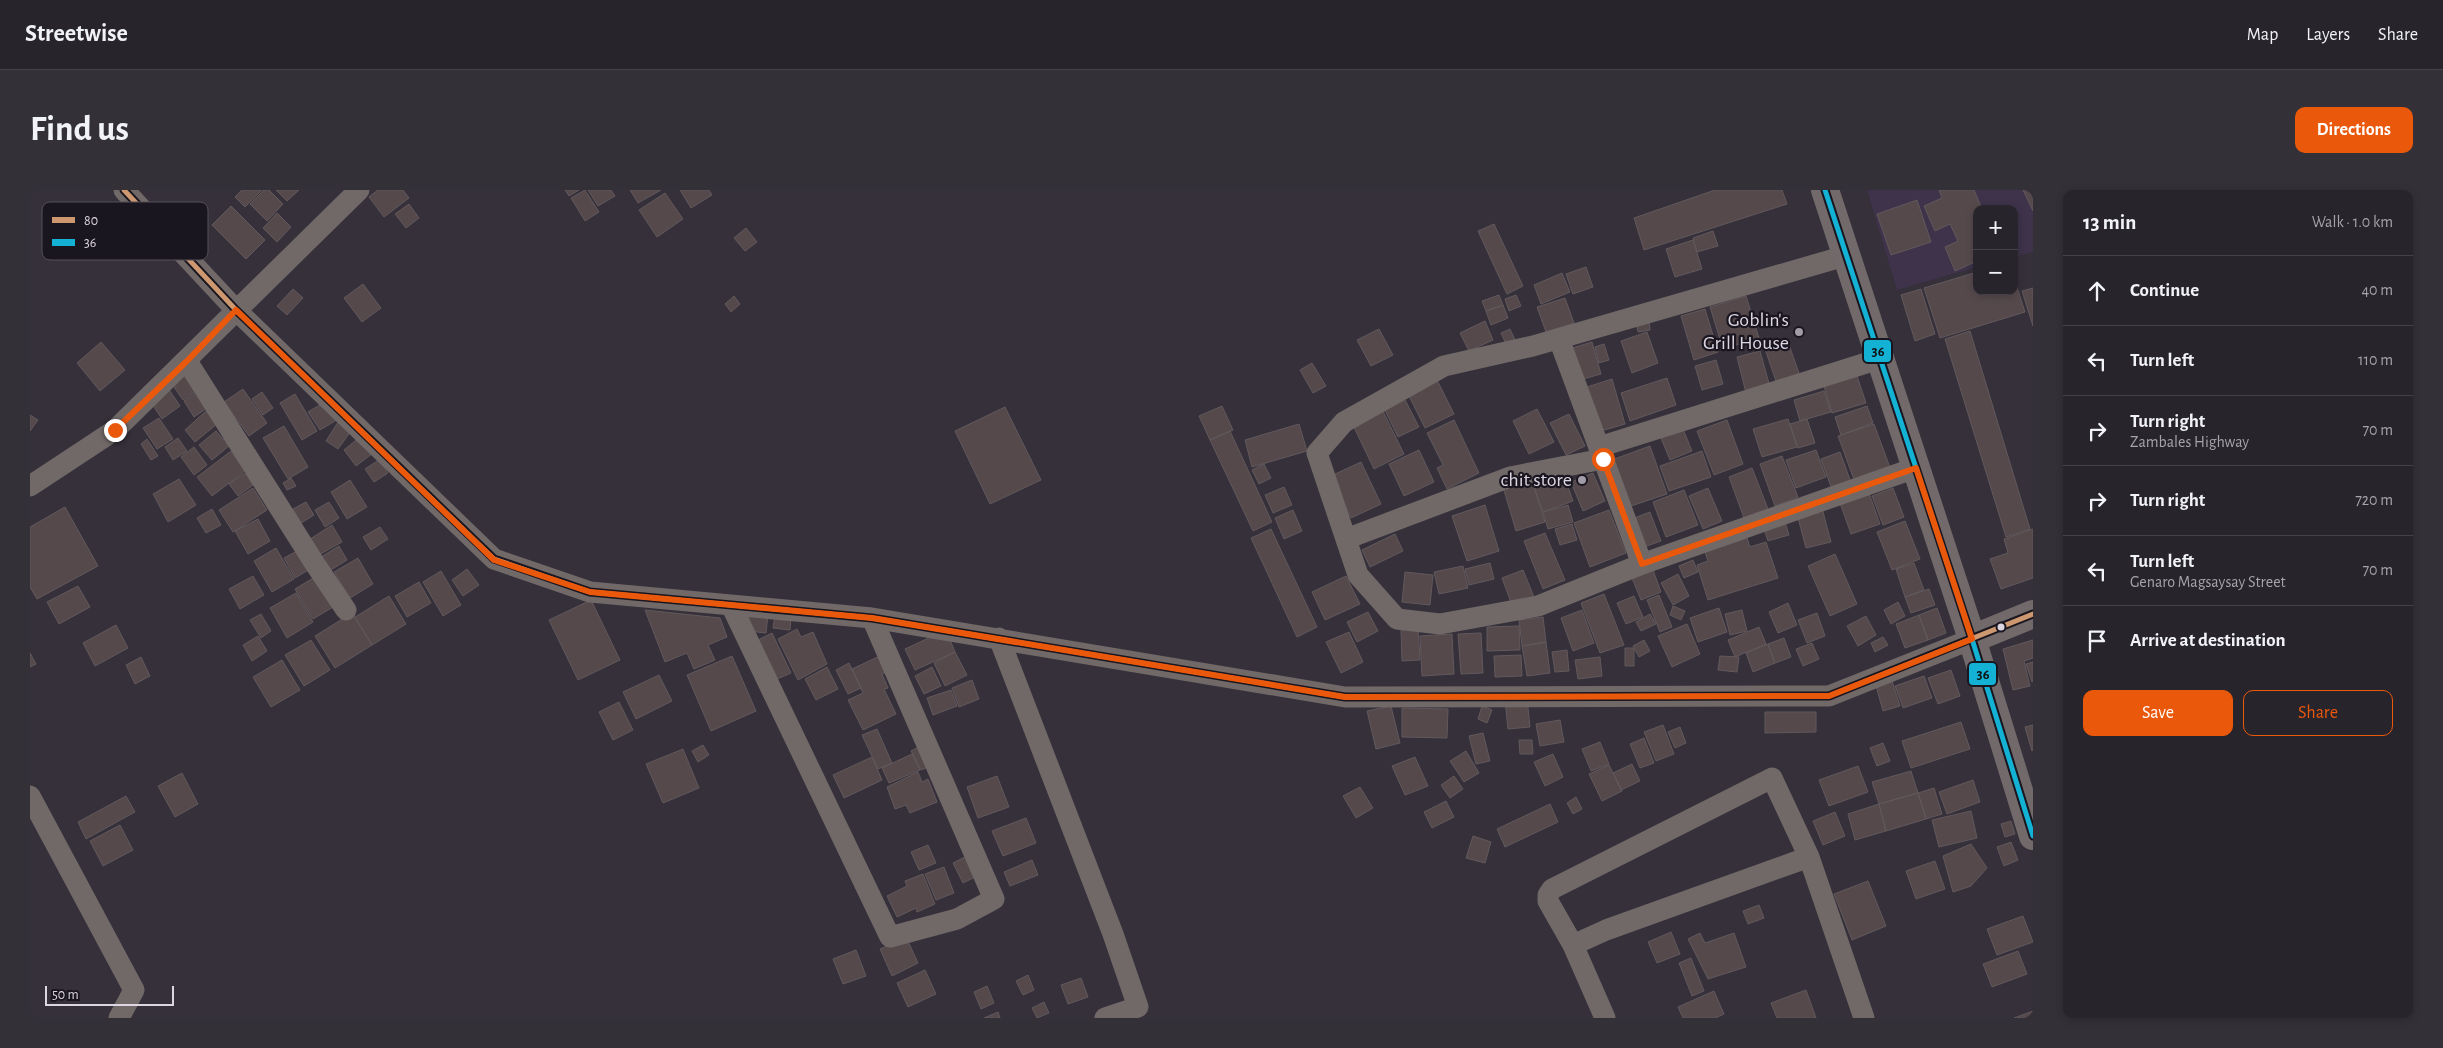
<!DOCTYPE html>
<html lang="en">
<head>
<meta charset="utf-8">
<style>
  :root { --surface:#28242c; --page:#343038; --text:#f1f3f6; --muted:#a5a4a9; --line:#444148; --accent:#ea580c }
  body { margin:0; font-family:"Alegreya Sans",sans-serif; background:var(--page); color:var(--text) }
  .controls { position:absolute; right:15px; top:15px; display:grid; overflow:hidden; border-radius:10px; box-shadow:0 2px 8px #0003 }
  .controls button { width:45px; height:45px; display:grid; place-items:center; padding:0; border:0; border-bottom:1px solid var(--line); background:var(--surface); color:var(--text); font:25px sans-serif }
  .scale { position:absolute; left:15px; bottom:12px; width:129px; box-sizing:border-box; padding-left:5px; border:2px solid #dcd6e3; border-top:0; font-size:14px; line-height:18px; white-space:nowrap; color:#dcd6e3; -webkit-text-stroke:4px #1a161f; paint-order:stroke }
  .stop { position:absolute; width:15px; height:15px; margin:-11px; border:4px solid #ea580c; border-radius:50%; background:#fff }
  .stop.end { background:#ea580c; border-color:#fff; box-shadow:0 1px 5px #0008 }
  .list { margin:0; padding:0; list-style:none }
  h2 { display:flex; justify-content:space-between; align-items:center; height:65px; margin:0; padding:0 20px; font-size:21px }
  h2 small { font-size:16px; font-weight:400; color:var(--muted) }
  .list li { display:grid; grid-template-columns:32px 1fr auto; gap:15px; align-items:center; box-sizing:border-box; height:70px; padding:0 20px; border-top:1px solid var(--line) }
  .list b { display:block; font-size:19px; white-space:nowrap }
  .list p { margin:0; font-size:16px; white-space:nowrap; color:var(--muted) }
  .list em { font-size:16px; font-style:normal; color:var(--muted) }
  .actions { display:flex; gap:10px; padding:15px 20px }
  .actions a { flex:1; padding:11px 0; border:1px solid var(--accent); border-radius:10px; text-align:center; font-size:18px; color:var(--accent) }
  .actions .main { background:var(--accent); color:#fff }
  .icon { flex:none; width:28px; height:28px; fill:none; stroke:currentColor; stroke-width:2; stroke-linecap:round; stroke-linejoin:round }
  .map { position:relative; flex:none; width:2003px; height:828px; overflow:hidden; border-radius:10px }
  header { display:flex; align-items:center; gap:30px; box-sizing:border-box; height:70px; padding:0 25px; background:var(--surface); border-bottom:1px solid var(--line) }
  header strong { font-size:24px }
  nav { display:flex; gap:28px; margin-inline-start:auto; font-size:18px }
  .intro { display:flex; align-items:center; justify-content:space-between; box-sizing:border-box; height:120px; padding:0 30px }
  h1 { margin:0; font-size:35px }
  .button { padding:12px 22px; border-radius:10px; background:var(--accent); color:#fff; font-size:18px; font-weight:700 }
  main { display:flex; gap:30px; padding:0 30px }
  aside { flex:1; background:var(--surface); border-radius:10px; box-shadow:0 2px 8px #0003 }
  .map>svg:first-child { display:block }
  .built { fill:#3e334a }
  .building { fill:#55494c; stroke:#61595c }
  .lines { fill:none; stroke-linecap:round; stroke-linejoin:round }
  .minor { stroke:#706968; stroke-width:21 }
  .major { stroke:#726a6a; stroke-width:28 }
  .bus-1-casing { stroke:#1a161f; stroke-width:9 }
  .bus-2-casing { stroke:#1a161f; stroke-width:9 }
  .bus-1 { stroke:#cd976f; stroke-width:5 }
  .bus-2 { stroke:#13b2d5; stroke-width:5 }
  .route { stroke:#ea580c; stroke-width:6 }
  .poi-dot { fill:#a29ca8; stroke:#1a161f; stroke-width:2 }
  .bus-dot { fill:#dcd6e3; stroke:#1a161f; stroke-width:2 }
  .labels { text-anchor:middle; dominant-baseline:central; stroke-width:4.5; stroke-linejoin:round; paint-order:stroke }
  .poi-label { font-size:20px; fill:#dcd6e3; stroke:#1a161f; text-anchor:end }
  .key { fill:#1a161f; stroke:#54505a; stroke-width:1 }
  .key-label { font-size:14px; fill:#dcd6e3 }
  .line-badge { stroke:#1a161f; stroke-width:2 }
  .pale-badge-label { font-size:14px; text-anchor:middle; font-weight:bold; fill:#111 }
</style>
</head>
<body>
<header>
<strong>Streetwise</strong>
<nav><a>Map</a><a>Layers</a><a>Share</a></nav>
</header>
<div class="intro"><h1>Find us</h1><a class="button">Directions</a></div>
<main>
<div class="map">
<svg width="2003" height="828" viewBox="0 0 2003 828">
  <rect width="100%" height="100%" fill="#35303a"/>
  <path class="built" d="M1837,0H2003V62L1984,67V19H1947V77L1867,100Z"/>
  <path class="building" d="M212,0H232L215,17L205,7Z
    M234,0H239L253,14L237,31L220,14Z
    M246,0H269L257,11Z
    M348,0H373L379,8L354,27L339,7Z
    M535,0H549L539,6Z
    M555,0L569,22L555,31L541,8Z
    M558,0H581L585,6L568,16Z
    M600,0H631L608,13Z
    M650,0H679L682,5L661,18Z
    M1685,0H1752L1757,14L1614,60L1604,28Z
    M1909,0H1944L1952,19H1947V71L1925,81L1915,57L1928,51L1920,34L1905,41L1894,16L1912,8Z
    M1993,0H2003V21Z
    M635,3L653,29L627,47L609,20Z
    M1887,10L1901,52L1861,65L1847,24Z
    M379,14L389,28L376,38L365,24Z
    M201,16L235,50L216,69L182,35Z
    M247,23L261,37L247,52L233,38Z
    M1464,34L1493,96L1477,104L1448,41Z
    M716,38L727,52L715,61L704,48Z
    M1683,41L1688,56L1667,62L1663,48Z
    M1663,50L1672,79L1645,87L1636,59Z
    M1556,77L1563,97L1543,104L1536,84Z
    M1947,82V101H1984V88L1995,122L1910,148L1894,98Z
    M1532,83L1540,102L1511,114L1504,95Z
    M333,94L351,118L332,132L314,108Z
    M2003,98V136L1992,101Z
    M263,99L273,108L257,125L247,116Z
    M1891,99L1905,144L1885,151L1871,105Z
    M1469,105L1473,115L1456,121L1452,111Z
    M1486,105L1491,116L1479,121L1475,109Z
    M704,106L710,114L701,122L695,114Z
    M1716,106L1729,148L1693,159L1680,117Z
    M1535,108L1544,133L1516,142L1507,117Z
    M1473,115L1478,128L1461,135L1456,121Z
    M1675,119L1688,162L1664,170L1651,126Z
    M1619,129L1620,140L1608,142L1606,131Z
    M1455,131L1463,150L1439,161L1430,143Z
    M1349,139L1363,165L1341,176L1327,150Z
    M1480,139L1486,152L1477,156L1471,143Z
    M1940,141L2000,339L1976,347L1915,149Z
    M1617,142L1628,173L1602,183L1591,151Z
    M71,152L95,180L70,201L47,173Z
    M1562,152L1571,184L1546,191L1536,160Z
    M1758,152L1770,186L1747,194L1735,159Z
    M1574,154L1579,170L1569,173L1565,157Z
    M1730,161L1740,197L1716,203L1707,167Z
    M1686,170L1693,194L1672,200L1665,176Z
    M1282,173L1296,196L1283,203L1270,180Z
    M152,182L165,202L153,210L139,190Z
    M1826,183L1836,213L1802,223L1793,193Z
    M1406,188L1424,224L1395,238L1377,202Z
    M1637,188L1646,215L1600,231L1591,203Z
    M1582,189L1595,234L1568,242L1554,198Z
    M138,198L150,216L132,229L120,211Z
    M213,199L237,233L219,246L194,212Z
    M1794,201L1801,222L1770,231L1764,210Z
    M232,202L243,218L233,225L222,209Z
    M1371,202L1389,237L1368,247L1351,212Z
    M166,203L177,218L164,227L154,211Z
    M265,204L287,241L272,250L250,213Z
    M298,210L310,228L290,240L278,222Z
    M1192,216L1203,240L1180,250L1169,226Z
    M1837,216L1843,233L1811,245L1805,227Z
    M975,217L1011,290L960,314L925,241Z
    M1351,217L1374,264L1344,279L1321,231Z
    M1507,219L1524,252L1499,264L1483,231Z
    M176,221L187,234L165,252L155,240Z
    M1539,224L1555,256L1536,265L1520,233Z
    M0,225L8,230L0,241Z
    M129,228L143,249L127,259L113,238Z
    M1758,229L1767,257L1732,267L1723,239Z
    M1777,229L1785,253L1768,258L1760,234Z
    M1424,230L1449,283L1417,299L1407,278L1413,275L1397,243Z
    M1697,230L1713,274L1684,285L1667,241Z
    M308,232L321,241L308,259L296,251Z
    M1269,234L1277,261L1222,277L1215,250Z
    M1844,234L1862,283L1826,295L1808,246Z
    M254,236L278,277L258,289L233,248Z
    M1653,239L1662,261L1640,270L1631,248Z
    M186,241L199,256L182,270L169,255Z
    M1200,241L1242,332L1223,341L1180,250Z
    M330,247L343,263L326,276L314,260Z
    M148,248L157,261L143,270L135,257Z
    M117,249L128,266L121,270L111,254Z
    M1620,256L1637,304L1595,318L1579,271Z
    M164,257L177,275L164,285L151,267Z
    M1389,260L1404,292L1374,306L1359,274Z
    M1786,260L1796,287L1766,298L1756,270Z
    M201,261L215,281L182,306L167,287Z
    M1672,261L1681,287L1639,301L1630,276Z
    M1810,262L1823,298L1804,305L1791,269Z
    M1752,266L1768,307L1745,316L1730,274Z
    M349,270L358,283L344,292L335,279Z
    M1331,272L1351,314L1321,328L1301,286Z
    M1234,274L1241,288L1229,294L1222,280Z
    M1531,278L1543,311L1513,322L1501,288Z
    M1722,278L1738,319L1714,328L1699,287Z
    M215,283L223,295L208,306L199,294Z
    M1563,283L1575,311L1553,321L1541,292Z
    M261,288L266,296L257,300L253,293Z
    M1501,288L1515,332L1486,341L1473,297Z
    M149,289L166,315L138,332L123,304Z
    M320,290L337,317L317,329L301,302Z
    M1254,297L1262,315L1243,323L1235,305Z
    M223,298L237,320L203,342L189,320Z
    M1678,298L1692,331L1673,339L1659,306Z
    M1863,298L1874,327L1853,335L1842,306Z
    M1654,300L1668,335L1636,347L1623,312Z
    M1839,303L1850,334L1821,344L1810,313Z
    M276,312L284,325L271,333L263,319Z
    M299,312L309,328L295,337L285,320Z
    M1455,315L1469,361L1437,371L1422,326Z
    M1538,315L1543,332L1518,339L1513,322Z
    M35,317L68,376L7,409L0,397V337Z
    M1792,318L1801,352L1776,358L1767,324Z
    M182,319L191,335L176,343L167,328Z
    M1263,320L1272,341L1254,349L1245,328Z
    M1579,320L1596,363L1560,377L1544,333Z
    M1620,322L1631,351L1614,357L1604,328Z
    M228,329L240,351L218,364L205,341Z
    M1754,329L1759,345L1738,351L1733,336Z
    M1875,331L1890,369L1862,380L1847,342Z
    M1542,334L1547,350L1530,355L1525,339Z
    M302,335L312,352L287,366L277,351Z
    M350,337L358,349L341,360L333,347Z
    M1241,339L1287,437L1267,447L1221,348Z
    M2003,339V388L1971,399L1960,369L1978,363L1974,349Z
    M1515,343L1535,390L1513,399L1494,351Z
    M1365,344L1373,361L1340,377L1332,360Z
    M1717,348L1720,357L1736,352L1748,388L1678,410L1667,375L1678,371L1675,362Z
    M309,356L317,370L299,381L291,367Z
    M246,358L264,389L242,402L224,371Z
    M269,360L280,379L265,388L254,368Z
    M1805,364L1827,414L1800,426L1778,376Z
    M328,368L343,394L320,408L304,382Z
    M1663,370L1668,382L1654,388L1649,376Z
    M1460,373L1464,389L1439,395L1435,379Z
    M1884,373L1894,400L1875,407L1866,379Z
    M1433,376L1438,398L1409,404L1404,382Z
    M437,379L449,395L433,406L422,390Z
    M1493,380L1504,407L1482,415L1472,388Z
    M1623,380L1631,402L1611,410L1602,388Z
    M411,381L431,415L413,426L393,392Z
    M1375,382L1403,385L1400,415L1372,412Z
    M1648,384L1659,406L1643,415L1631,393Z
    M223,386L234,405L210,419L199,399Z
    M1316,386L1330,414L1295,430L1282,402Z
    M285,387L303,417L283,429L265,399Z
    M389,392L401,413L377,427L365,406Z
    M48,396L60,417L29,434L17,412Z
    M1899,399L1905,415L1881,423L1875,407Z
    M266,403L283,432L257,448L240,418Z
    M1574,404L1594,455L1570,463L1551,413Z
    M1629,405L1642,437L1630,442L1617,410Z
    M359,406L376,434L342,455L325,427Z
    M1604,406L1613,427L1596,434L1587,413Z
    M561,410L590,470L548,490L519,430Z
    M1868,412L1875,426L1861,434L1854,420Z
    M1758,413L1767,435L1748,443L1739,422Z
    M1643,416L1655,421L1651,430L1640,425Z
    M1689,418L1697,442L1668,452L1660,428Z
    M1907,418L1916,443L1898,450L1889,425Z
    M615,420L690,428L697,447L678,455L685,470L664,479L657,463L635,472Z
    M1552,420L1564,453L1543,461L1531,428Z
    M1712,420L1717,441L1700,445L1695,424Z
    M720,422L738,424L736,443L718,441Z
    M1338,422L1348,441L1327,452L1317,432Z
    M322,423L342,455L305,478L285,446Z
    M1787,423L1795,446L1777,453L1768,430Z
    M231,424L241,441L231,448L220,430Z
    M1620,424L1626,434L1611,441L1606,432Z
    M745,425L761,427L760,440L743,438Z
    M1889,425L1898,450L1875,458L1866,434Z
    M1836,426L1846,445L1828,456L1817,436Z
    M1513,427L1516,452L1492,456L1489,430Z
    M1657,434L1670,464L1642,477L1628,446Z
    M86,435L98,458L65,476L53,453Z
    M1489,436L1490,460L1457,461V437Z
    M1729,437L1736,454L1705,467L1698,450Z
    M767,439L771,447L783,442L797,474L768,490L748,449Z
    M1388,439L1390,470L1372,471L1371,440Z
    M916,440L925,462L885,480L875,459Z
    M1319,442L1333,472L1311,483L1296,452Z
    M742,443L761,483L747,489L728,450Z
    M1451,443L1453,483L1431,484L1428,444Z
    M1422,444L1424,484L1392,486L1390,446Z
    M228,446L237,461L222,471L213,455Z
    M1853,447L1858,455L1845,462L1841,453Z
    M1754,448L1761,467L1745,473L1738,454Z
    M281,450L300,480L274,496L255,465Z
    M1614,450L1620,461L1609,467L1603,456Z
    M2003,450V468L1994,471L2000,496L1983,500L1973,459Z
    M1516,452L1520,483L1497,486L1492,456Z
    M1782,453L1789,469L1773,476L1766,459Z
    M1738,454L1745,473L1723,482L1716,463Z
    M1595,458H1604V476H1595Z
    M1537,460L1539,481L1525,482L1522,462Z
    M925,462L937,485L915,496L904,473Z
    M0,463L6,474L0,477Z
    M854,464L861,480L852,484L858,498L854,499L866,524L833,540L818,510L833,503L822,479Z
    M1491,465L1492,486L1465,487L1464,466Z
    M702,466L726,521L681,541L657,485Z
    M1690,466L1709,467L1707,482L1688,480Z
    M111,467L120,486L105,494L96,475Z
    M1570,467L1572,486L1548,489L1545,470Z
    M252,470L270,500L241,517L223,487Z
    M2003,472V491L2002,492L1996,474Z
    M819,473L831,498L818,504L806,480Z
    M797,477L808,499L786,510L775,489Z
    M902,477L911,496L894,504L885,486Z
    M1921,480L1930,506L1908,514L1898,488Z
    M629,485L642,511L606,529L593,502Z
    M1894,486L1902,508L1873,518L1865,496Z
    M942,490L949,509L929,517L922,498Z
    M1862,491L1870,516L1853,521L1846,496Z
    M921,500L927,516L903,525L897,508Z
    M1497,508L1500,537L1478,539L1475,510Z
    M589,512L603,540L583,550L569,522Z
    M1361,516L1370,553L1346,559L1337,521Z
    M1452,516L1462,520L1457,533L1448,529Z
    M1372,518L1418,519L1417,548L1372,547Z
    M1735,522H1786V542L1735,543Z
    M1530,530L1534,552L1510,556L1506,534Z
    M1931,532L1940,559L1881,578L1872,551Z
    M1633,535L1644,564L1626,571L1614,542Z
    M2003,535V560L2002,561L1995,537Z
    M1650,537L1656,553L1645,558L1638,542Z
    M847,539L862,573L848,579L832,545Z
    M1453,543L1460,571L1446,574L1439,546Z
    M1614,548L1624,573L1610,578L1600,554Z
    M1489,550H1502L1503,564H1490Z
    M1570,552L1579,574L1561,581L1552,559Z
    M1853,553L1860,571L1847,576L1840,558Z
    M895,554L905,574L891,580L881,561Z
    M673,555L679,565L668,572L662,561Z
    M653,559L669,598L633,613L616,574Z
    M1436,561L1449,583L1434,592L1420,571Z
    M882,564L890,580L859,593L852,578Z
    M1523,564L1533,587L1515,596L1504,572Z
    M842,567L852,590L814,608L803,585Z
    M1385,567L1398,596L1375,605L1362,576Z
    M1602,574L1610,591L1591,600L1583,583Z
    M1579,575L1592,601L1572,611L1559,584Z
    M1828,576L1838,602L1799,616L1789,590Z
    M1881,581L1888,603L1849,614L1842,592Z
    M888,582L892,592L898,589L907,612L880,623L876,615L865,619L857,597Z
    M152,583L168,614L145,627L128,596Z
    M967,586L979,617L948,628L937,597Z
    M1424,586L1433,599L1420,608L1411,595Z
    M1943,590L1950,612L1917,624L1909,602Z
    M1330,597L1343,618L1326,628L1313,606Z
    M1904,598L1912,624L1896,629L1888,603Z
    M1888,603L1896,629L1856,641L1849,614Z
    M96,606L105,622L56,649L48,632Z
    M1546,607L1552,619L1543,624L1537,613Z
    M1416,611L1424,627L1402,638L1394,622Z
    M1520,614L1528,632L1475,657L1467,639Z
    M1849,614L1856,641L1825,650L1818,624Z
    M1941,621L1947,648L1909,657L1902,630Z
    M1805,622L1815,646L1793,655L1783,631Z
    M996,628L1006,653L973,666L962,641Z
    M1981,631L1985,644L1975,647L1971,634Z
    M90,635L103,660L73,676L60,651Z
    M1443,646L1461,652L1455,673L1436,668Z
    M1981,652L1988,670L1974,676L1967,657Z
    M1941,654L1957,678L1941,696L1923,702L1913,666Z
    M898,655L906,673L889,680L881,662Z
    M941,664L951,684L933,693L923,673Z
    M1002,670L1008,685L980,696L974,682Z
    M1905,671L1915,699L1886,709L1876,681Z
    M914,677L924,703L906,710L895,684Z
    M893,684L905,714L887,722L886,718L867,727L857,706L877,696L875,691Z
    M1838,691L1856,736L1822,750L1804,704Z
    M1729,715L1734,728L1718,734L1713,721Z
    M1993,726L2003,752L1967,765L1957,739Z
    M1641,742L1650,764L1627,773L1618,752Z
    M1670,743L1675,753L1704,743L1716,777L1678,789L1658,749Z
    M876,747L888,773L862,786L850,759Z
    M826,760L836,786L813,794L803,769Z
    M1988,761L1997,784L1962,797L1953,774Z
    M1661,768L1674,801L1662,806L1649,773Z
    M895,780L906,804L878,817L867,793Z
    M998,785L1004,800L993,805L986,791Z
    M1051,788L1058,807L1038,814L1031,795Z
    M957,796L964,813L951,819L944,802Z
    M1776,800L1786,828H1747L1741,813Z
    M1684,801L1694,824L1685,828H1653L1648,817Z
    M1014,812L1019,823L1007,828L1002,818Z
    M2003,821V828H1984Z
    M968,822L970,828H954Z"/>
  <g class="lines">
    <path class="minor" d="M94,0L206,120L464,369L560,402L842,428L1315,507L1799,506L1942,449
      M1815,66L1503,156L1414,176L1314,232L1287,263L1328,385L1367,429L1410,434L1508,416L1612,374L1885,278
      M1529,149L1612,374
      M157,171L285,374L316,420
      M1569,257L1849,169
      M0,296L85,240L329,0
      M1316,349L1480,287L1573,269
      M701,415L860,747L927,729L964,709L842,428
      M969,448L1083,744L1108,817L1075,828
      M0,606L104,800L89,828
      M1543,755L1518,711V705L1522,699L1742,588L1779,667L1834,828
      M1575,828L1543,755L1576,740L1779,667"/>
    <path class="major" d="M1795,0L1942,449L2003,646
      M1942,449L2003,424"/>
    <g class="bus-1-casing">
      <path id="bus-1" d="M94,0L206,120L464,369L560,402L842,428L1315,507L1799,506L2003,424"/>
    </g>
    <g class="bus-2-casing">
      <path id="bus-2" d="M1795,0L1942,449L2003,646"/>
    </g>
    <use href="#bus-1" class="bus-1"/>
    <use href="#bus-2" class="bus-2"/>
  </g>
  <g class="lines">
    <path class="route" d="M85,240L157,171L206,120L464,370L560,402L842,428L1315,507L1799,506L1942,449L1886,278L1612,374L1573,269"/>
  </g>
  <g class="poi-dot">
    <circle cx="1769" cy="142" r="5"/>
    <circle cx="1552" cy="290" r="5"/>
  </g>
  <circle class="bus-dot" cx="1971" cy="437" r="4.5"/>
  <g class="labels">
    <g class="poi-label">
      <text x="1759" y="130">Goblin's<tspan x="1759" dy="23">Grill House</tspan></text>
      <text x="1542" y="290">chit store</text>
    </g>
  </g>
  <rect x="12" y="12" width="166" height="58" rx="8" class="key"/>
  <rect x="22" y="27" width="23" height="6" fill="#cd976f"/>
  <rect x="22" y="49" width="23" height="7" fill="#13b2d5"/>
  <g class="key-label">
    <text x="54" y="35">80</text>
    <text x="54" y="57">36</text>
  </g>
  <g class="line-badge">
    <rect x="1833" y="149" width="29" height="24" rx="5" fill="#13b2d5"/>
    <rect x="1938" y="472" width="29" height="24" rx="5" fill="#13b2d5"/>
  </g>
  <g class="pale-badge-label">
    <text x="1848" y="166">36</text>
    <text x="1953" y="489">36</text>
  </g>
</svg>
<div class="controls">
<button>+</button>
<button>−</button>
</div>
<div class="scale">50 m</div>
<div class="stop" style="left:1573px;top:269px"></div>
<div class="stop end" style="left:85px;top:240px"></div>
</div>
<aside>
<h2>13 min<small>Walk · 1.0 km</small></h2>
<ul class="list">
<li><svg class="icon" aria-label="ahead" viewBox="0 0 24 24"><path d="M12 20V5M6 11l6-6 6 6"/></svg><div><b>Continue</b></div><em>40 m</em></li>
<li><svg class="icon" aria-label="left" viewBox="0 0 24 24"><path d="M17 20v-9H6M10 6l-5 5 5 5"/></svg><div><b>Turn left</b></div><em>110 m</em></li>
<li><svg class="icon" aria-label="right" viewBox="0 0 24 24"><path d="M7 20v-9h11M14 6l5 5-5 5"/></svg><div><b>Turn right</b><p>Zambales Highway</p></div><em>70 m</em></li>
<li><svg class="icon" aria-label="right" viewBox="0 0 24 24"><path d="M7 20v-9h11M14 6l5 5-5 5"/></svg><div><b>Turn right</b></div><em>720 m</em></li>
<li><svg class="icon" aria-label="left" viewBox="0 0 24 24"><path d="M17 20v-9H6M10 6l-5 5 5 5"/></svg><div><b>Turn left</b><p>Genaro Magsaysay Street</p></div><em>70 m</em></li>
<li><svg class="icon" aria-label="arrive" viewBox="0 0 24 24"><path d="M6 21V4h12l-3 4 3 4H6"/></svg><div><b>Arrive at destination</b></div></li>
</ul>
<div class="actions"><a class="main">Save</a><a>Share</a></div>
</aside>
</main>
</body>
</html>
